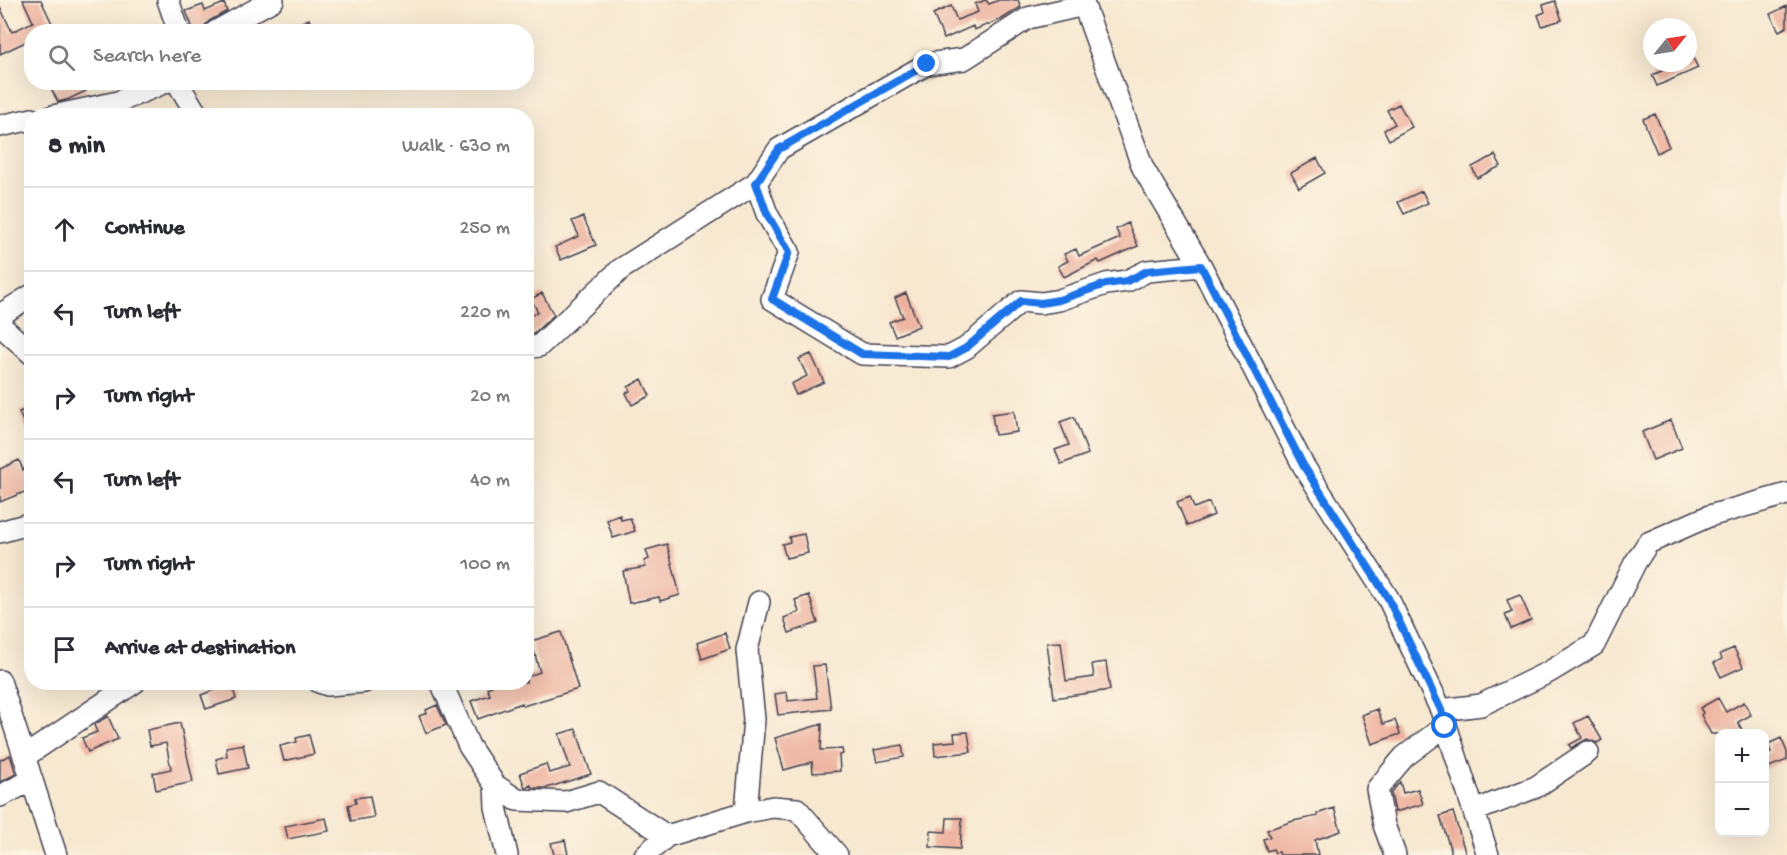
<!DOCTYPE html>
<html lang="en">
<head>
<meta charset="utf-8">
<style>
  :root { --surface:#fff; --page:#f7f7f7; --text:#2b2b33; --muted:#7c7c81; --line:#e1e1e2 }
  body { margin:0; font-family:"Gochi Hand",sans-serif; background:var(--page); color:var(--text) }
  .controls { position:absolute; right:18px; bottom:18px; display:grid; overflow:hidden; border-radius:12px; box-shadow:0 6px 24px #0002 }
  .controls button { width:54px; height:54px; display:grid; place-items:center; padding:0; border:0; border-bottom:2px solid var(--line); background:var(--surface); color:var(--text); font:30px sans-serif }
  .compass { position:absolute; left:1643px; top:18px; width:54px; height:54px; border-radius:50%; background:var(--surface); box-shadow:0 6px 24px #0002; rotate:60deg }
  .stop { position:absolute; width:18px; height:18px; margin:-14px; border:4px solid #1a73e8; border-radius:50%; background:#fff }
  .stop.end { background:#1a73e8; border-color:#fff; box-shadow:0 2px 6px #0008 }
  .list { margin:0; padding:0; list-style:none }
  h2 { display:flex; justify-content:space-between; align-items:center; height:78px; margin:0; padding:0 24px; font-size:26px }
  h2 small { font-size:20px; font-weight:400; color:var(--muted) }
  .list li { display:grid; grid-template-columns:39px 1fr auto; gap:18px; align-items:center; box-sizing:border-box; height:84px; padding:0 24px; border-top:2px solid var(--line) }
  .list b { display:block; font-size:22px; white-space:nowrap }
  .list em { font-size:20px; font-style:normal; color:var(--muted) }
  .icon { flex:none; width:33px; height:33px; fill:none; stroke:currentColor; stroke-width:2; stroke-linecap:round; stroke-linejoin:round }
  .map { position:relative; flex:none; width:1787px; height:855px; overflow:hidden }
  .search { position:absolute; background:var(--surface); box-shadow:0 6px 24px #0002; left:24px; top:24px; width:510px; height:66px; display:flex; align-items:center; gap:15px; box-sizing:border-box; padding:0 21px; border-radius:24px; color:var(--muted); font-size:22px }
  .panel { position:absolute; background:var(--surface); box-shadow:0 6px 24px #0002; left:24px; top:108px; width:510px; height:582px; border-radius:24px }
  .map>svg:first-child { display:block }
  .building { fill:#edb29f }
  .lines { fill:none; stroke-linecap:round; stroke-linejoin:round }
  .minor-casing { stroke:#424051; stroke-width:24 }
  .minor { stroke:#fff; stroke-width:21 }
  .route { stroke:#1a73e8; stroke-width:8 }
</style>
</head>
<body>
<div class="map">
<svg width="1787" height="855" viewBox="0 0 1787 855">
  <rect width="100%" height="100%" fill="#fcf5e5"/>
  <filter id="ink" filterUnits="userSpaceOnUse"><feTurbulence type="fractalNoise" baseFrequency=".0167" numOctaves="2"/><feDisplacementMap in="SourceGraphic" scale="12" xChannelSelector="R" yChannelSelector="G"/><feConvolveMatrix kernelMatrix="1 2 1 2 8 2 1 2 1" color-interpolation-filters="sRGB"/></filter>
  <filter id="wash" filterUnits="userSpaceOnUse"><feTurbulence type="fractalNoise" baseFrequency=".008" numOctaves="4" result="noise"/><feDisplacementMap in="SourceGraphic" scale="24" xChannelSelector="R" yChannelSelector="G"/><feGaussianBlur stdDeviation="1.35" result="paint"/><feColorMatrix in="noise" values="0 0 0 0 0 0 0 0 0 0 0 0 0 0 0 0 0 1.4 0 .05"/><feComposite in="paint" operator="in"/></filter>
  <g filter="url(#wash)">
    <rect width="100%" height="100%" fill="#f7e8d0"/>
    <g id="blocks">
      <path class="building" d="M23,0H41L56,32H32V39L0,54V7L12,32L33,22Z
        M986,0L989,4L999,0H1018L1021,7L1002,19L974,30L973,26L944,39L933,14L951,6L957,20L978,12L975,4Z
        M1555,1L1562,20L1542,26L1538,15L1545,12L1543,5Z
        M224,3L227,11L209,21L203,28L194,31L186,11L203,5L205,11Z
        M1787,6V27L1779,31L1770,14Z
        M309,19L314,32H280Z
        M1693,58L1698,68L1657,86L1652,75L1681,63H1688V60Z
        M68,82H82L86,91L69,99L58,102L52,90Z
        M1399,104L1412,127L1389,140L1384,130L1395,124L1387,110Z
        M1655,114L1669,147L1657,153L1643,119Z
        M1495,155L1501,166L1477,178L1472,167Z
        M1317,158L1325,173L1299,188L1291,173Z
        M1422,191L1428,203L1404,214L1398,202Z
        M583,217L596,245L561,260L555,247L579,236L572,221Z
        M1128,223L1138,246L1100,263L1098,260L1064,277L1058,266L1068,261L1064,254L1076,249L1079,256L1120,238L1116,229Z
        M542,293L554,315L533,334L526,335V318L538,312L531,299Z
        M906,293L919,326L895,336L889,322L903,317L895,298Z
        M811,354L824,382L796,395L791,384L807,376L799,359Z
        M642,379L650,396L632,405L626,393L630,391L628,387Z
        M32,407V441H31L19,412Z
        M1014,411L1017,432L995,435L992,414Z
        M1074,417L1088,454L1061,464L1055,450L1069,445L1060,422Z
        M1671,420L1682,448L1653,460L1642,432Z
        M19,460L23,470L32,466V489L0,502V469Z
        M1190,497L1194,508L1209,502L1214,515L1187,526L1177,502Z
        M620,515L621,520L630,518L635,531L613,538L607,520Z
        M804,534L808,553L786,558L782,544L790,542L789,537Z
        M667,544L680,595L660,601L659,597L629,603L623,571L646,567L644,561L649,559L646,550Z
        M809,595L818,623L789,633L784,618L799,612L795,600Z
        M1520,595L1531,620L1511,629L1505,615L1512,612L1507,600Z
        M561,632L578,689L523,706L522,703L478,719L471,701L490,695L487,688L492,686L491,682H526V677L540,672L531,641Z
        M725,633L730,649L702,659L697,643Z
        M1061,642L1066,681L1094,677L1092,664L1106,662L1110,690L1054,698L1047,643Z
        M1734,648L1743,667L1721,677L1714,663L1722,659L1720,654Z
        M825,665L831,709L778,715L775,694L787,692L788,701L817,698L813,666Z
        M218,682H231L236,699L206,709L201,695L220,688Z
        M1718,698L1726,712L1744,702L1751,715L1738,722L1744,734H1711L1701,715L1703,713L1700,708Z
        M437,705L446,725L426,733L419,716L427,713L426,710Z
        M1377,709L1383,724L1395,720L1400,734L1372,744L1362,715Z
        M108,716L118,739L88,752L82,738L97,732L94,725Z
        M1588,716L1602,740L1597,743L1587,739L1571,748L1569,745L1582,738L1574,723Z
        M180,723L193,782L156,790L153,773L171,769L166,743L150,746L147,730Z
        M822,724L821,750L842,749L843,754L839,755L840,771L813,773L812,762L784,770L775,738Z
        M576,729L591,774L547,788H532L531,785L525,788L520,773L546,764L549,773L570,767L559,734Z
        M968,732L971,752L935,756L934,743L955,741L954,733Z
        M309,735L314,754L284,761L280,746L297,742L296,738Z
        M1781,738L1787,752V760L1764,769V755L1771,752L1768,744Z
        M243,744L248,768L219,774L216,759L227,756L226,747Z
        M902,745L904,757L877,762L874,750Z
        M10,755L16,774L0,782V760Z
        M1400,782L1403,793L1418,789L1423,804L1395,812L1391,793Z
        M370,796L374,817L351,821L348,805L356,803L355,798Z
        M1334,808L1341,831L1315,840L1318,855H1280L1279,852L1275,853L1273,849L1267,851L1263,839L1270,837L1267,830L1293,821L1318,816L1317,814Z
        M1453,812L1466,855H1452L1440,816Z
        M326,818L329,831L288,839L285,826Z
        M947,818H962L960,849L930,847L931,831L946,832Z
        M565,840L568,855H554L551,843Z"/>
    </g>
  </g>
  <g filter="url(#ink)">
    <use href="#blocks" fill-opacity="0" stroke="#424051" stroke-width="1.5"/>
    <g class="lines">
      <g class="minor-casing">
        <path id="minor" d="M168,0L179,32
          M1082,0L1143,168L1201,266L1303,465L1388,598L1441,710L1488,855
          M215,32L273,0
          M177,82L198,116
          M53,116L118,102L166,82
          M0,126L32,119
          M756,183L767,214L789,252L772,299L862,354L949,357L966,348L1021,301L1041,303L1059,300L1106,284L1127,281L1147,271L1201,266
          M0,315L32,295
          M0,325L32,354
          M526,348L539,346L621,269L756,183L779,149L927,64L964,59L1028,18L1084,5
          M0,532L32,523
          M0,681L56,855
          M319,682L328,685L364,682
          M441,682L469,746L495,785L496,807L507,855
          M1441,710L1481,705L1549,672L1594,645L1635,563L1648,543L1709,516L1787,494
          M24,757L135,682
          M495,785L517,800L566,802L599,792L667,836
          M0,796L32,780
          M1474,811L1536,787L1588,752
          M746,812L754,719L747,650L759,602
          M645,855L667,836L746,812L773,807L797,809L837,855
          M1395,855L1384,825L1377,789L1404,757L1445,726"/>
      </g>
      <use href="#minor" class="minor"/>
    </g>
  </g>
  <g class="lines" filter="url(#ink)">
    <path class="route" d="M927,64L779,149L756,183L767,214L789,252L772,299L862,354L949,357L966,348L1021,301L1041,303L1059,300L1106,284L1127,281L1147,271L1201,266L1303,465L1388,598L1441,710L1445,726"/>
  </g>
</svg>
<div class="controls">
<button>+</button>
<button>−</button>
</div>
<svg class="compass" viewBox="-18 -18 36 36"><path d="M0-13l5 13h-10z" fill="#e53935"/><path d="M0 13l5-13h-10z" fill="#7c7c81"/></svg>
<div class="stop" style="left:1445px;top:726px"></div>
<div class="stop end" style="left:927px;top:64px"></div>
<div class="search"><svg class="icon" aria-label="search" viewBox="0 0 24 24"><circle cx="10" cy="10" r="6"/><path d="M15 15l6 6"/></svg>Search here</div>
<section class="panel">
<h2>8 min<small>Walk · 630 m</small></h2>
<ul class="list">
<li><svg class="icon" aria-label="ahead" viewBox="0 0 24 24"><path d="M12 20V5M6 11l6-6 6 6"/></svg><div><b>Continue</b></div><em>250 m</em></li>
<li><svg class="icon" aria-label="left" viewBox="0 0 24 24"><path d="M17 20v-9H6M10 6l-5 5 5 5"/></svg><div><b>Turn left</b></div><em>220 m</em></li>
<li><svg class="icon" aria-label="right" viewBox="0 0 24 24"><path d="M7 20v-9h11M14 6l5 5-5 5"/></svg><div><b>Turn right</b></div><em>20 m</em></li>
<li><svg class="icon" aria-label="left" viewBox="0 0 24 24"><path d="M17 20v-9H6M10 6l-5 5 5 5"/></svg><div><b>Turn left</b></div><em>40 m</em></li>
<li><svg class="icon" aria-label="right" viewBox="0 0 24 24"><path d="M7 20v-9h11M14 6l5 5-5 5"/></svg><div><b>Turn right</b></div><em>100 m</em></li>
<li><svg class="icon" aria-label="arrive" viewBox="0 0 24 24"><path d="M6 21V4h12l-3 4 3 4H6"/></svg><div><b>Arrive at destination</b></div></li>
</ul>
</section>
</div>
</body>
</html>
